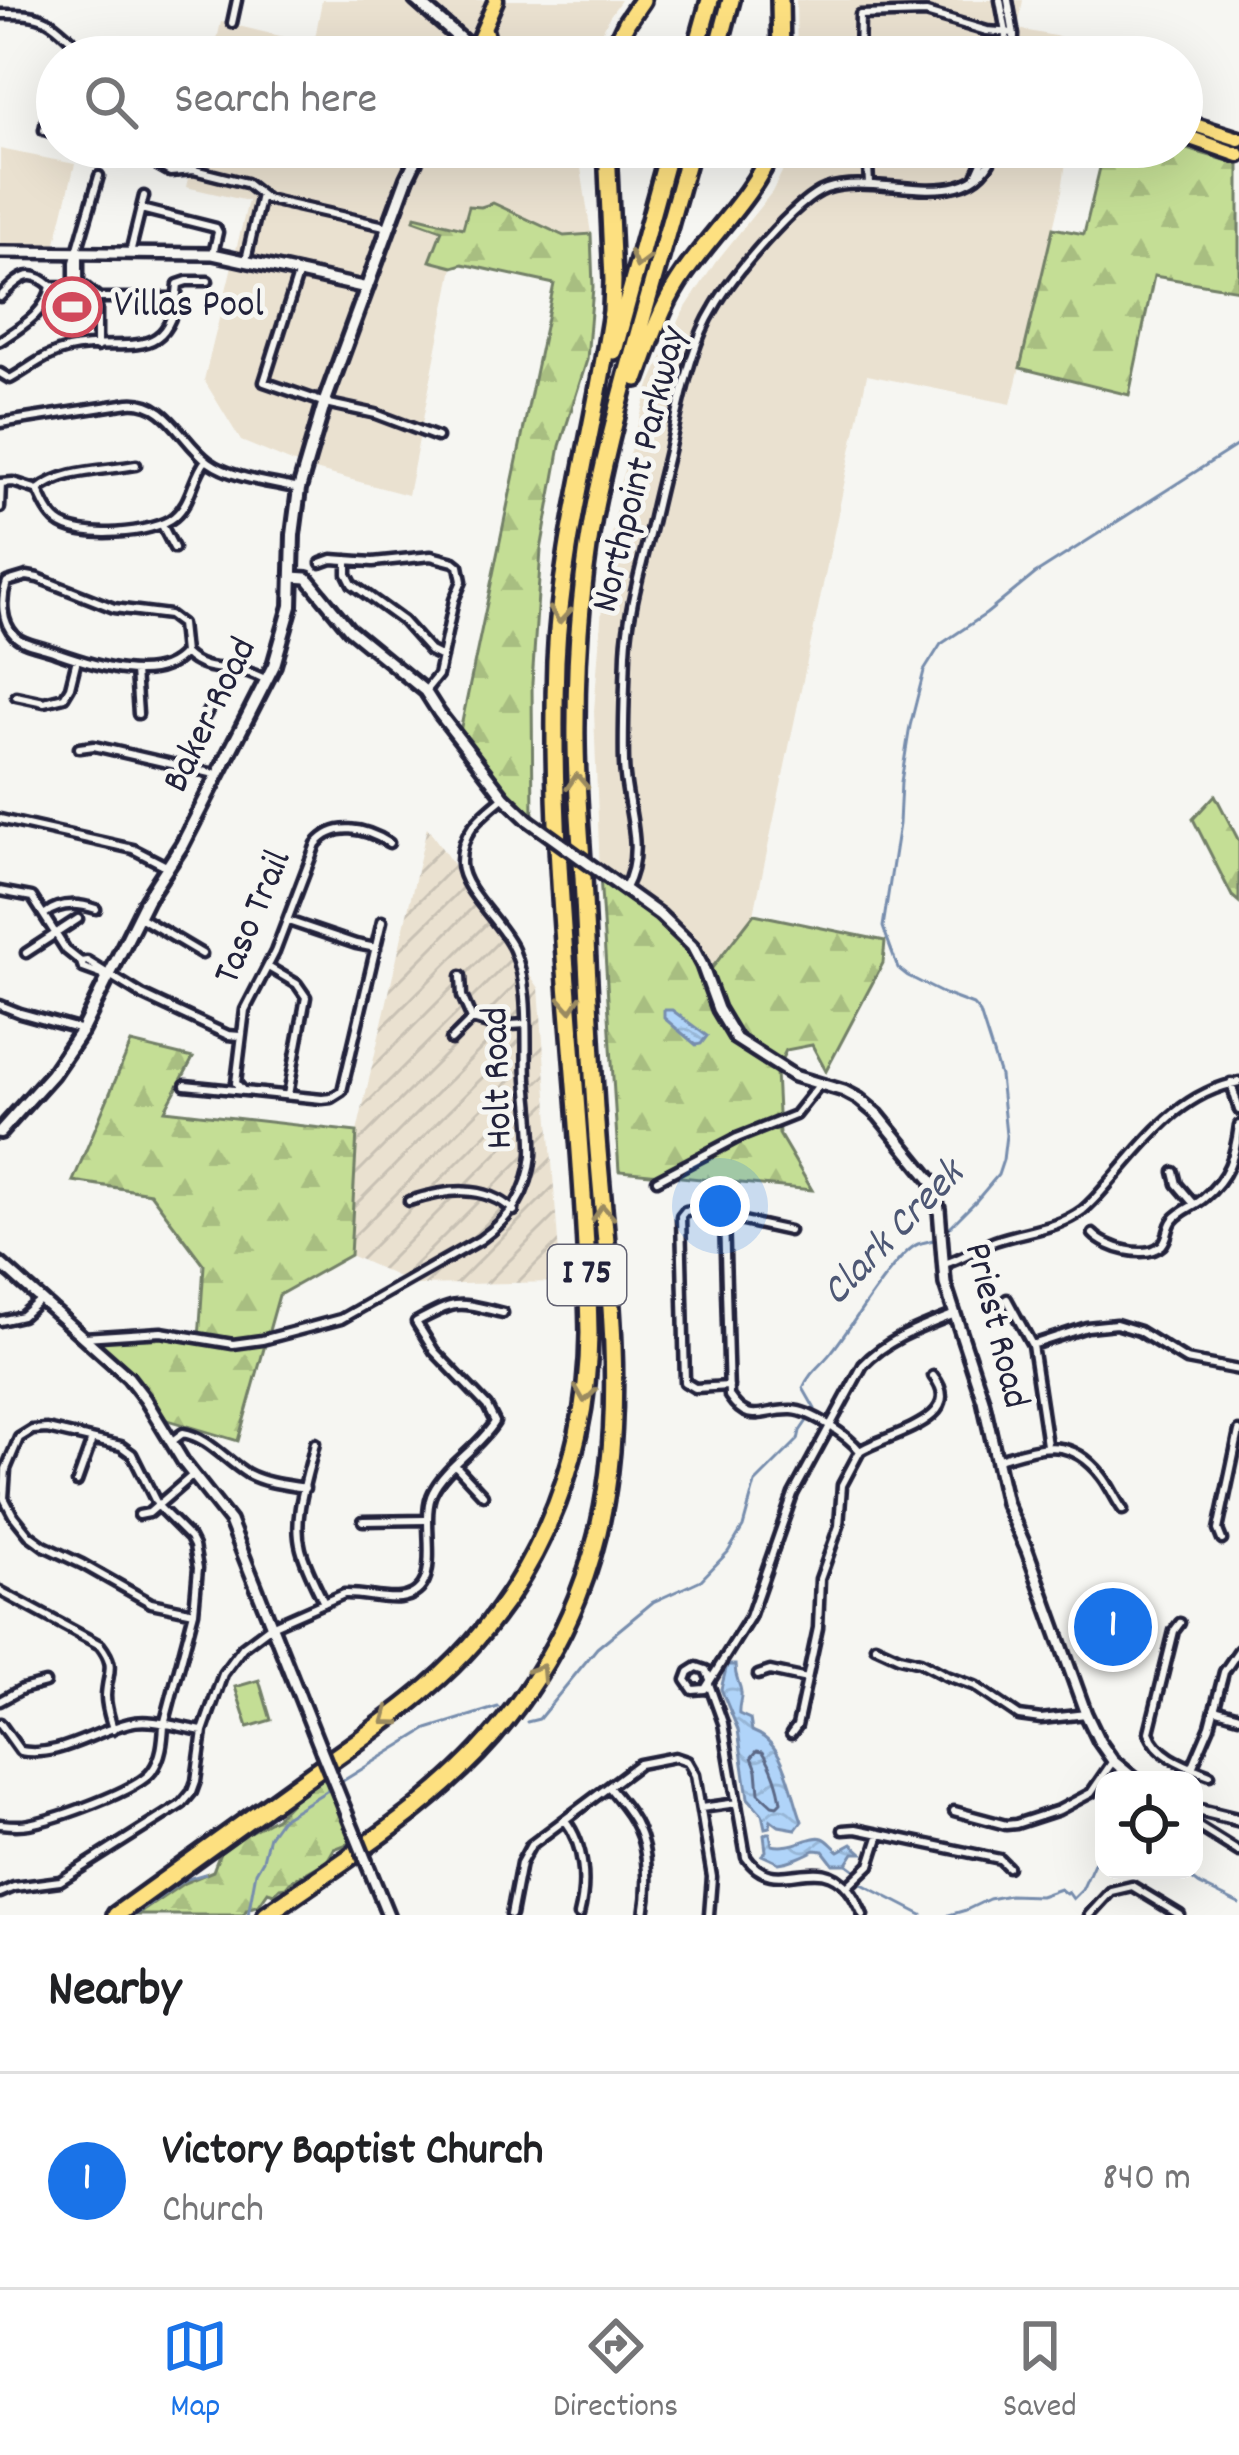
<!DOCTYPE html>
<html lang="en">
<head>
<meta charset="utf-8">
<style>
  :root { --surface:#fff; --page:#f6f6f6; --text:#202124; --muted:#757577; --line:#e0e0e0; --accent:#1a73e8 }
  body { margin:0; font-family:Dekko,sans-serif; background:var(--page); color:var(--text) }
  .controls { position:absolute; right:36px; bottom:36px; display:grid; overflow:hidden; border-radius:24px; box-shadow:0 12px 48px #0002 }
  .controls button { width:108px; height:108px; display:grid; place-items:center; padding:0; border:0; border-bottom:3px solid var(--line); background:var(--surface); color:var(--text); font:60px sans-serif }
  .you { position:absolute; left:720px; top:1206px; width:42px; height:42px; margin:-30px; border:9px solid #fff; border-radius:50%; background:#1a73e8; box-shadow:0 0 0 18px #1a73e833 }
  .badge { display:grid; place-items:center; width:78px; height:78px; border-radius:50%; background:var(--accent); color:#fff; font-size:39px; font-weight:700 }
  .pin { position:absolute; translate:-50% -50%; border:6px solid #fff; box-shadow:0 3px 12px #0006 }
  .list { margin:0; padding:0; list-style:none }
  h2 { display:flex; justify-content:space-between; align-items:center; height:156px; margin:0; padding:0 48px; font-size:51px }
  h2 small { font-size:39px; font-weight:400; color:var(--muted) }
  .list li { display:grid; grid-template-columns:78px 1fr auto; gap:36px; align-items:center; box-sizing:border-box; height:216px; padding:0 48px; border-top:3px solid var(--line) }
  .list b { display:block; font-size:45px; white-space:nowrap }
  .list p { margin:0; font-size:39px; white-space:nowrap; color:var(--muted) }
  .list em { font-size:39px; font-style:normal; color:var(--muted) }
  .icon { flex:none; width:66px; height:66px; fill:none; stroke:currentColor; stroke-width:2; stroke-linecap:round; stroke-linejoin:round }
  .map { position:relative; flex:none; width:1239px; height:1915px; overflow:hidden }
  .search { position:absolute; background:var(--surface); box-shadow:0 12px 48px #0002; left:36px; right:36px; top:36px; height:132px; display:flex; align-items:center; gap:30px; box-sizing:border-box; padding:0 42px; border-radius:66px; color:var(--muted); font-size:45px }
  .sheet { height:372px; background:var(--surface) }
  nav { display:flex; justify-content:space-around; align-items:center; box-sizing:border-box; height:168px; border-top:3px solid var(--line); background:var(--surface); font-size:33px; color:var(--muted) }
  nav a { display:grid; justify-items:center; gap:6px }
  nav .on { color:var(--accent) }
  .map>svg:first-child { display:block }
  .built { fill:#eae1d0 }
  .industrial { fill:url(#industrial-furrows) }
  .forest { fill:url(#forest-firs); stroke:#738068; stroke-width:3 }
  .pitch { fill:#c4de95; stroke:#738068; stroke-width:3 }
  .water { fill:url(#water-waves); stroke:#778dad; stroke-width:3 }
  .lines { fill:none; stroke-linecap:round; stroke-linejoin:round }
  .shore { stroke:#5b6987; stroke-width:3 }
  .stream { stroke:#778dad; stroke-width:3 }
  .minor-casing { stroke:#22223b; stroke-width:15 }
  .tertiary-casing { stroke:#22223b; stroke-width:18 }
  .secondary-casing { stroke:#22223b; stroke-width:20 }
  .primary-casing { stroke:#22223b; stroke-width:21 }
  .motorway-casing { stroke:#22223b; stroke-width:24 }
  .minor { stroke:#f6f6f2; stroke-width:6 }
  .tertiary { stroke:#f6f6f2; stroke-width:9 }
  .secondary { stroke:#f6f6f2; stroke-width:10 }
  .primary { stroke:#fde080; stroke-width:12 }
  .motorway { stroke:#fde080; stroke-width:15 }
  .tertiary-bridge-casing { stroke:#22223b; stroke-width:18; stroke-linecap:butt }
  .tertiary-bridge { stroke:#f6f6f2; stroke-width:9 }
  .oneway { stroke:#9a8a61 }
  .labels { text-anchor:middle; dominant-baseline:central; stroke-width:10; stroke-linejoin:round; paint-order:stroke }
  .shield { fill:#f6f6f2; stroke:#626272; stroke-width:3 }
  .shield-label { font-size:36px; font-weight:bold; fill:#22223b }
  .poi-label { font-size:39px; fill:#22223b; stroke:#f6f6f2; text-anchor:start }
  .street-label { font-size:39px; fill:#22223b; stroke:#f6f6f2 }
  .water-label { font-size:42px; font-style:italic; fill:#4d5774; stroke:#f6f6f2 }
</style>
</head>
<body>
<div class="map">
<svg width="1239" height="1915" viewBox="0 0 1239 1915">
  <defs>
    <pattern id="industrial-furrows" width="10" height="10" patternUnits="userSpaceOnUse" patternTransform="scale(3)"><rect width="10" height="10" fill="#eae1d0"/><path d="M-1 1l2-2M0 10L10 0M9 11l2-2" fill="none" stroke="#c8c1b4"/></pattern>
    <pattern id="forest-firs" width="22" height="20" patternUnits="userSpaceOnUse" patternTransform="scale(3)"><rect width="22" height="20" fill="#c4de95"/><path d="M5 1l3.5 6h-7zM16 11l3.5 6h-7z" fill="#a8be81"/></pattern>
    <pattern id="water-waves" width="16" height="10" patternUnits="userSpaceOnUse" patternTransform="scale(3)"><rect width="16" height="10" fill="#b0d4f9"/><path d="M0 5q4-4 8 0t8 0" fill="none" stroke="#97b6d6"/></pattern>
  </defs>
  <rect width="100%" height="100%" fill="#f6f6f2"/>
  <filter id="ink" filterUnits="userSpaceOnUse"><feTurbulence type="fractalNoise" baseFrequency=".00833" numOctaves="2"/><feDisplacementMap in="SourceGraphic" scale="24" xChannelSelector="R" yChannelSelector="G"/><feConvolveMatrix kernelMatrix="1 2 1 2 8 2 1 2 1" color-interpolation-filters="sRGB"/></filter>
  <g filter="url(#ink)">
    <path class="built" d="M322,0H621L609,17L591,57H213L221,22L314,44Z
      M796,0H1023L1018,29L1091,43L1087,57H797Z
      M195,147H581V168L591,234L565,235L493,203L463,229L415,220L442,230L431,261L453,267L408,495L304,467L241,441L204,380L248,201L186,187Z
      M791,147H1068L1062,191L1011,404L867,375L754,914L705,978L600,875L594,711L603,593L620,483L650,385L683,312L715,263L772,192L789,158Z
      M0,149L75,164L52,259L0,255Z"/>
    <path class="industrial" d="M427,827L539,988L561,1282L416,1285L350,1255L357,1132Z"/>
    <path class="forest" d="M1105,147H1180L1239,164V290L1154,276L1129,395L1020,368L1053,228L1084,234Z
      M493,203L564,236L591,234L593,287L587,360L560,446L541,550L532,683L533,827L458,741L554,284L463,264L453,267L430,261L442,230L414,220L415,216L463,228L469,206L481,207Z
      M1215,795L1239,841V902L1232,896L1193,819Z
      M600,875C642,907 681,929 705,977L754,914L885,941L883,963L826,1071L812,1045L786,1050L776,1071L779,1134L812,1190L619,1171Z
      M131,1043L193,1058L165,1110L357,1132L350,1255L279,1295L238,1441L154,1416L126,1378L84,1340L146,1335L199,1339L204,1265L150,1193L73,1181Z
      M322,1779L329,1783L351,1838L350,1843L334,1849L327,1861L290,1882L286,1887L280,1888L274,1894L268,1892L259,1905L247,1909L243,1915H137L184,1883L213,1871L220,1853L248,1833L276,1818L299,1794Z"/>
    <path class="pitch" d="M259,1680L271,1720L248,1727L235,1687Z"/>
    <path class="water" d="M664,1010H672L707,1036L701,1044L696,1045L664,1018Z
      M727,1665H735C735,1680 740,1682 741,1692C742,1699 738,1706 739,1714L750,1719L752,1731C786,1743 790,1790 802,1821L796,1829L779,1826L771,1820L770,1827L765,1828L762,1814L748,1798L738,1730L721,1689Z
      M767,1833H770L772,1845C792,1850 811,1834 823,1838C829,1840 833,1847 839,1851L852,1844L862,1853H854L847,1864H833L823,1851L815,1850C803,1856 793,1861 779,1863L762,1855L766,1851L764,1835Z"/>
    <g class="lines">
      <path class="shore" d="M757,1751L763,1752C772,1766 779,1786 781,1802L777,1806L772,1805L759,1793L757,1770L752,1757Z"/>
      <path class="stream" d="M944,1233L976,1201L998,1175L1003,1160L1006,1135L1000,1076L980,1013L973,1005L944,994L908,976L898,968L883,927L899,824L901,782L910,726L924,671L941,644L986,614L1035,574L1239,444
        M527,1722L539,1719L597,1648L653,1602L701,1580L728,1552L743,1527L755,1483L798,1440L800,1431L815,1409L803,1388C810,1371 823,1364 833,1350C851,1328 895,1254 918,1244C924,1242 931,1241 937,1239
        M847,1864L855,1870
        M1180,1870L1200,1885L1239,1904
        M862,1884L922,1915
        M135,1915L184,1880L205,1874
        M248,1915L256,1872L263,1860L269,1836L281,1819L427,1729L498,1707
        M949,1915L966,1910L989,1899L1009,1895L1040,1896L1060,1889L1066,1894L1068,1892L1073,1899L1082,1890L1095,1861L1104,1859"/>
      <g class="minor-casing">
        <path id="minor" d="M1000,0L1006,33L1005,57
          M1008,0L1014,35L1013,57
          M0,14C16,14 33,13 48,21C66,31 73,49 96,52C134,56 139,31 180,57
          M232,23L237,0
          M859,57L860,15L926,13L987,31L1013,33
          M57,111L50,109L48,111L44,130L51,132L57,119
          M125,147L170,172L194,170L246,183L261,195
          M867,147L869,184
          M181,170L186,147
          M976,176L989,147
          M141,209L216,228L218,232L213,254
          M130,253L144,196
          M79,256V285
          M246,260L261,195L266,199L389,227
          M299,272L264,382L325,403L376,414L437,437
          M51,286L85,287L99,298H177
          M74,286V262L99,176
          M0,297C19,279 28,266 51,286C47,312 21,327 0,341
          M97,347V298
          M0,373L10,379C30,368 45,354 68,349C125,336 171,369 178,284L187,281H208
          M0,423L129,403C168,400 181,442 209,462C233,479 270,482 299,489
          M0,483L13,482L38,490C43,501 48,514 58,522C79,540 154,534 174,517C192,502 192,478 206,460
          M38,490C64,469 104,471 136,465
          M0,508L1,483
          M162,525L174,548
          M347,560V574L352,584L403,621L430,651L442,657
          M321,563L332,559L373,562L431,556L454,562L459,566L462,581L454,600L438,675L425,691
          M184,653C155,689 85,662 50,650C39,646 23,644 15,636C1,622 1,599 7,582L27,576L38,578L114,608L169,615L181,624L184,653C201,670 217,668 239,670C249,671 258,676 267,680
          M135,671L138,714
          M16,696L44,702L64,697L70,687L77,659
          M201,723L220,690L226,670
          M79,748L94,746L215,774
          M0,819L133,849L168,867
          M625,888C647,847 625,807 624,763C623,727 625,690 626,653C628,608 643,562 653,518C660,486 669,453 676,420C685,382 693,342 714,308C731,278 795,200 826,189C879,170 976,221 996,147
          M0,891L32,897L66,950L81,962L83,968L105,976
          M45,914C60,902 78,903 96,909
          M138,916L202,954
          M288,921L356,944L376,948
          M26,953L78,919
          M81,962L87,961L142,995L217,1030L228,1035L240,1036
          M268,967L297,984L306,997L288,1095
          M461,976L462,996L472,1019L495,1026L526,1024
          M0,1005L20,1013L82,1030
          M451,1040L472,1019
          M1231,1083L1239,1110
          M185,1085L322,1099L331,1098L342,1091L382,921
          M242,1090L236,1083L245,1010L275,952L316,844C335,821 365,828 389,843
          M1174,1172L1177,1184L1194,1204
          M657,1180L737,1138L795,1115L819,1085
          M409,1201C445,1190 484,1183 514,1211
          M724,1216L729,1396C750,1427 762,1409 792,1410C812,1411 848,1436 860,1451L842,1485L839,1526L820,1579L818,1628L797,1726L791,1734
          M1093,1234C1106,1248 1146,1260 1162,1245C1169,1237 1167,1228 1173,1220C1181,1210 1195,1206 1204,1198C1229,1177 1235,1156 1239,1125
          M944,1264C963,1259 978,1247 995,1241C1026,1230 1056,1230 1083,1210C1095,1200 1105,1187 1115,1176C1151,1135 1182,1093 1239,1082
          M1007,1299L1032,1345L1047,1445
          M0,1321L22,1316L40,1300
          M84,1337L161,1332L233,1344L262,1340L341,1319L480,1240C511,1218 528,1193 532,1155C533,1130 529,1105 527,1080C525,1038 531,990 514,950C502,922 462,891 461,864C460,831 481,816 504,797
          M1032,1345L1087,1327L1116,1324L1139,1331L1186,1360L1239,1370
          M729,1386L695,1388L685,1382L681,1216L685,1211L693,1210L789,1231
          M171,1442L183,1433C208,1437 226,1461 248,1474C265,1483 287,1485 305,1488
          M315,1443C308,1476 292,1516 301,1549C306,1568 316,1586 324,1603
          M860,1451C886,1434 969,1420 933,1376
          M995,1460C1039,1447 1069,1434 1102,1476C1110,1486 1115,1499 1123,1510
          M456,1466L483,1495
          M77,1482L92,1440
          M139,1515L149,1513L193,1475
          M363,1521L425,1520
          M1222,1540L1218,1530L1239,1431
          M0,1591L100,1645C117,1667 107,1672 106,1696C106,1708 110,1718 113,1729
          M1180,1623L1174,1631L1149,1732C1157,1757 1187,1766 1210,1775
          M875,1646L899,1657L920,1662L947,1676L975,1686L1019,1716L1041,1719L1086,1714
          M758,1675L770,1671L807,1679
          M710,1679L706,1670L697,1667L689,1672L686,1680L693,1690L705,1689L750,1617L793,1494L863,1365C889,1338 921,1328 955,1314
          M709,1684L723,1723L746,1857C776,1901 816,1848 849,1890C855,1897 859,1907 863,1915
          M0,1701L22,1689L45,1683
          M1214,1709L1239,1716
          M0,1723L20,1751C59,1758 92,1732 129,1723C150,1717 181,1728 203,1731
          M1192,1768L1210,1726L1224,1672L1239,1650
          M609,1787C618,1799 631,1812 637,1827C649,1852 649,1888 644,1915
          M701,1808L737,1803
          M954,1811L1006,1825L1016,1824L1059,1810L1091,1793L1113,1761
          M565,1820C585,1846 587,1884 579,1915
          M0,1824C10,1825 19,1826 29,1824C55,1819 138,1791 152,1771C162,1757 163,1741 164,1725L194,1612L198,1568L194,1546L190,1538L158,1506L132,1454L121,1446L47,1429L32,1430L19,1438L6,1469L4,1498L13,1515L29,1535L44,1546L82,1564L151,1603L194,1612
          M1194,1824L1239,1852
          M843,1830L856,1829L1000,1859L1008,1867
          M849,1885L870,1865L880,1834
          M0,1893L14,1887L60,1881L182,1804L192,1792L196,1781L203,1731L223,1674L243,1647L271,1626L344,1594C363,1593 382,1600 400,1598C449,1592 417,1522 433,1492C445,1467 479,1448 495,1422L487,1406L434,1351L416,1322C459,1299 457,1302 503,1313
          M511,1915L521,1863L531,1845L639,1764L675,1757L687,1761L695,1775L712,1877L709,1915
          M1089,1915L1111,1891L1132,1886L1180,1915"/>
      </g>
      <g class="tertiary-casing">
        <path id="tertiary" d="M0,252L213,254L367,288
          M292,577L307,578L349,629L425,691L439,713L504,797L528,820
          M607,877L660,915L692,946L702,965L718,1009L736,1039L794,1076L844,1091L859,1099L878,1115L931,1180L939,1209L945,1284L983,1400L1006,1503L1027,1550L1086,1714L1099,1741L1113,1761L1136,1780
          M0,1263L128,1377L145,1399L184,1463L230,1521L321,1750
          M1194,1809L1239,1820
          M366,1861L388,1915"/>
      </g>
      <g class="secondary-casing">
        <path id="secondary" d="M416,0L474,51L471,57
          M0,1132L52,1074L82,1030L147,899L182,845L274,665L291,606L293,535L299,489L325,401L407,178L422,147"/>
      </g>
      <g class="primary-casing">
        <path id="primary" d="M485,30L493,57
          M474,51L496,0
          M1182,121L1239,139
          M1182,135L1239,155"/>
      </g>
      <g class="motorway-casing">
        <path id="motorway" d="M780,0L781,57
          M610,57L627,22L642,0
          M694,57L710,0
          M716,57L731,0
          M614,351L670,147
          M637,378C649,345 660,310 679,281C709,235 752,199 773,147
          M116,1915C180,1869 245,1822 309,1776C349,1747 390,1720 427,1688C531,1600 588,1468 589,1333C585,1110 548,884 556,661C561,542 595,428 612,311L613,280L607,147
          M266,1915C349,1856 441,1802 505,1721C650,1538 614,1353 597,1138C591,1051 587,964 583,877C580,826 575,774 576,723C576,647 582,567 598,492C623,376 660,262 691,147"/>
      </g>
      <use href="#minor" class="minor"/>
      <use href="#tertiary" class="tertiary"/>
      <use href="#secondary" class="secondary"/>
      <use href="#primary" class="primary"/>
      <use href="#motorway" class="motorway"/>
      <g class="tertiary-bridge-casing">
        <path id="tertiary-bridge" d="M528,820L607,877
          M321,1750L366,1861"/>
      </g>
      <use href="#tertiary-bridge" class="tertiary-bridge"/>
    </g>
    <defs><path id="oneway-chevron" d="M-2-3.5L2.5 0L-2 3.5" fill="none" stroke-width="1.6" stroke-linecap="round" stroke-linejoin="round" transform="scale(3)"/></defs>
    <g class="oneway">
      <use href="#oneway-chevron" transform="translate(639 260) rotate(105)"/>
      <use href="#oneway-chevron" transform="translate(560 615) rotate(95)"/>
      <use href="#oneway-chevron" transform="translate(577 782) rotate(-93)"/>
      <use href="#oneway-chevron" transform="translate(570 1004) rotate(86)"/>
      <use href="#oneway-chevron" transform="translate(603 1213) rotate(-94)"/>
      <use href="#oneway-chevron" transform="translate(585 1394) rotate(98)"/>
      <use href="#oneway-chevron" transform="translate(539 1672) rotate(-57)"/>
      <use href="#oneway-chevron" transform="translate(389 1718) rotate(143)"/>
    </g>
  </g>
  <defs>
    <g id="stadium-ring" transform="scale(3)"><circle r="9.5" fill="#f6f6f2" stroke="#d1495b" stroke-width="1.5"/><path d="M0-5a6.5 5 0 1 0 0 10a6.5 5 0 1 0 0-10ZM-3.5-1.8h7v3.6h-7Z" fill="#d1495b"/></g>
  </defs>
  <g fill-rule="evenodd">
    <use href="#stadium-ring" x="72" y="307"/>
  </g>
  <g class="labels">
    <rect class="shield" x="548" y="1245" width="78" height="60" rx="9"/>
    <g class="shield-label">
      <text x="587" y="1275">I 75</text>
    </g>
    <g class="poi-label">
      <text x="114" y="307">Villas Pool</text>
    </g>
    <g class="street-label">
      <text transform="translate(642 470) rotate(-76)">Northpoint Parkway</text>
      <text transform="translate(212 716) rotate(-64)">Baker Road</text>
      <text transform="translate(255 918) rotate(-67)">Taso Trail</text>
      <text transform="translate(500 1078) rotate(-92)">Holt Road</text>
      <text transform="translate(994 1326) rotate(76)">Priest Road</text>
    </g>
    <g class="water-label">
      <text transform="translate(895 1235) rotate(-46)">Clark Creek</text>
    </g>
  </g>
</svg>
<div class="controls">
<button><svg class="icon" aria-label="locate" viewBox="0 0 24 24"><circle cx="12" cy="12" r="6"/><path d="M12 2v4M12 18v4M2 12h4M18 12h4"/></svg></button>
</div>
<div class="you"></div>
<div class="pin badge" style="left:1113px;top:1627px">1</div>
<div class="search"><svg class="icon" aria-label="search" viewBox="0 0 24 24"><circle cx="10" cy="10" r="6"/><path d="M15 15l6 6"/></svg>Search here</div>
</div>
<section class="sheet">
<h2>Nearby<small></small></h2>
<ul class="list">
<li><span class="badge">1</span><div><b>Victory Baptist Church</b><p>Church</p></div><em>840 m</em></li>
</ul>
</section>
<nav>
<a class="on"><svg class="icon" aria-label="map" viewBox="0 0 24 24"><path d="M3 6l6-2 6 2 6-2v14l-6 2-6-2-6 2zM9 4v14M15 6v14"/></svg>Map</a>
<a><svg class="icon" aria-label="directions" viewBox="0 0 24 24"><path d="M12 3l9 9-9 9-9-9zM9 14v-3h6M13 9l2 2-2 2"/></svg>Directions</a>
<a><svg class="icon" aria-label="saved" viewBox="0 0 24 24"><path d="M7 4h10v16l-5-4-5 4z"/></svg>Saved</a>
</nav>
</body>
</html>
